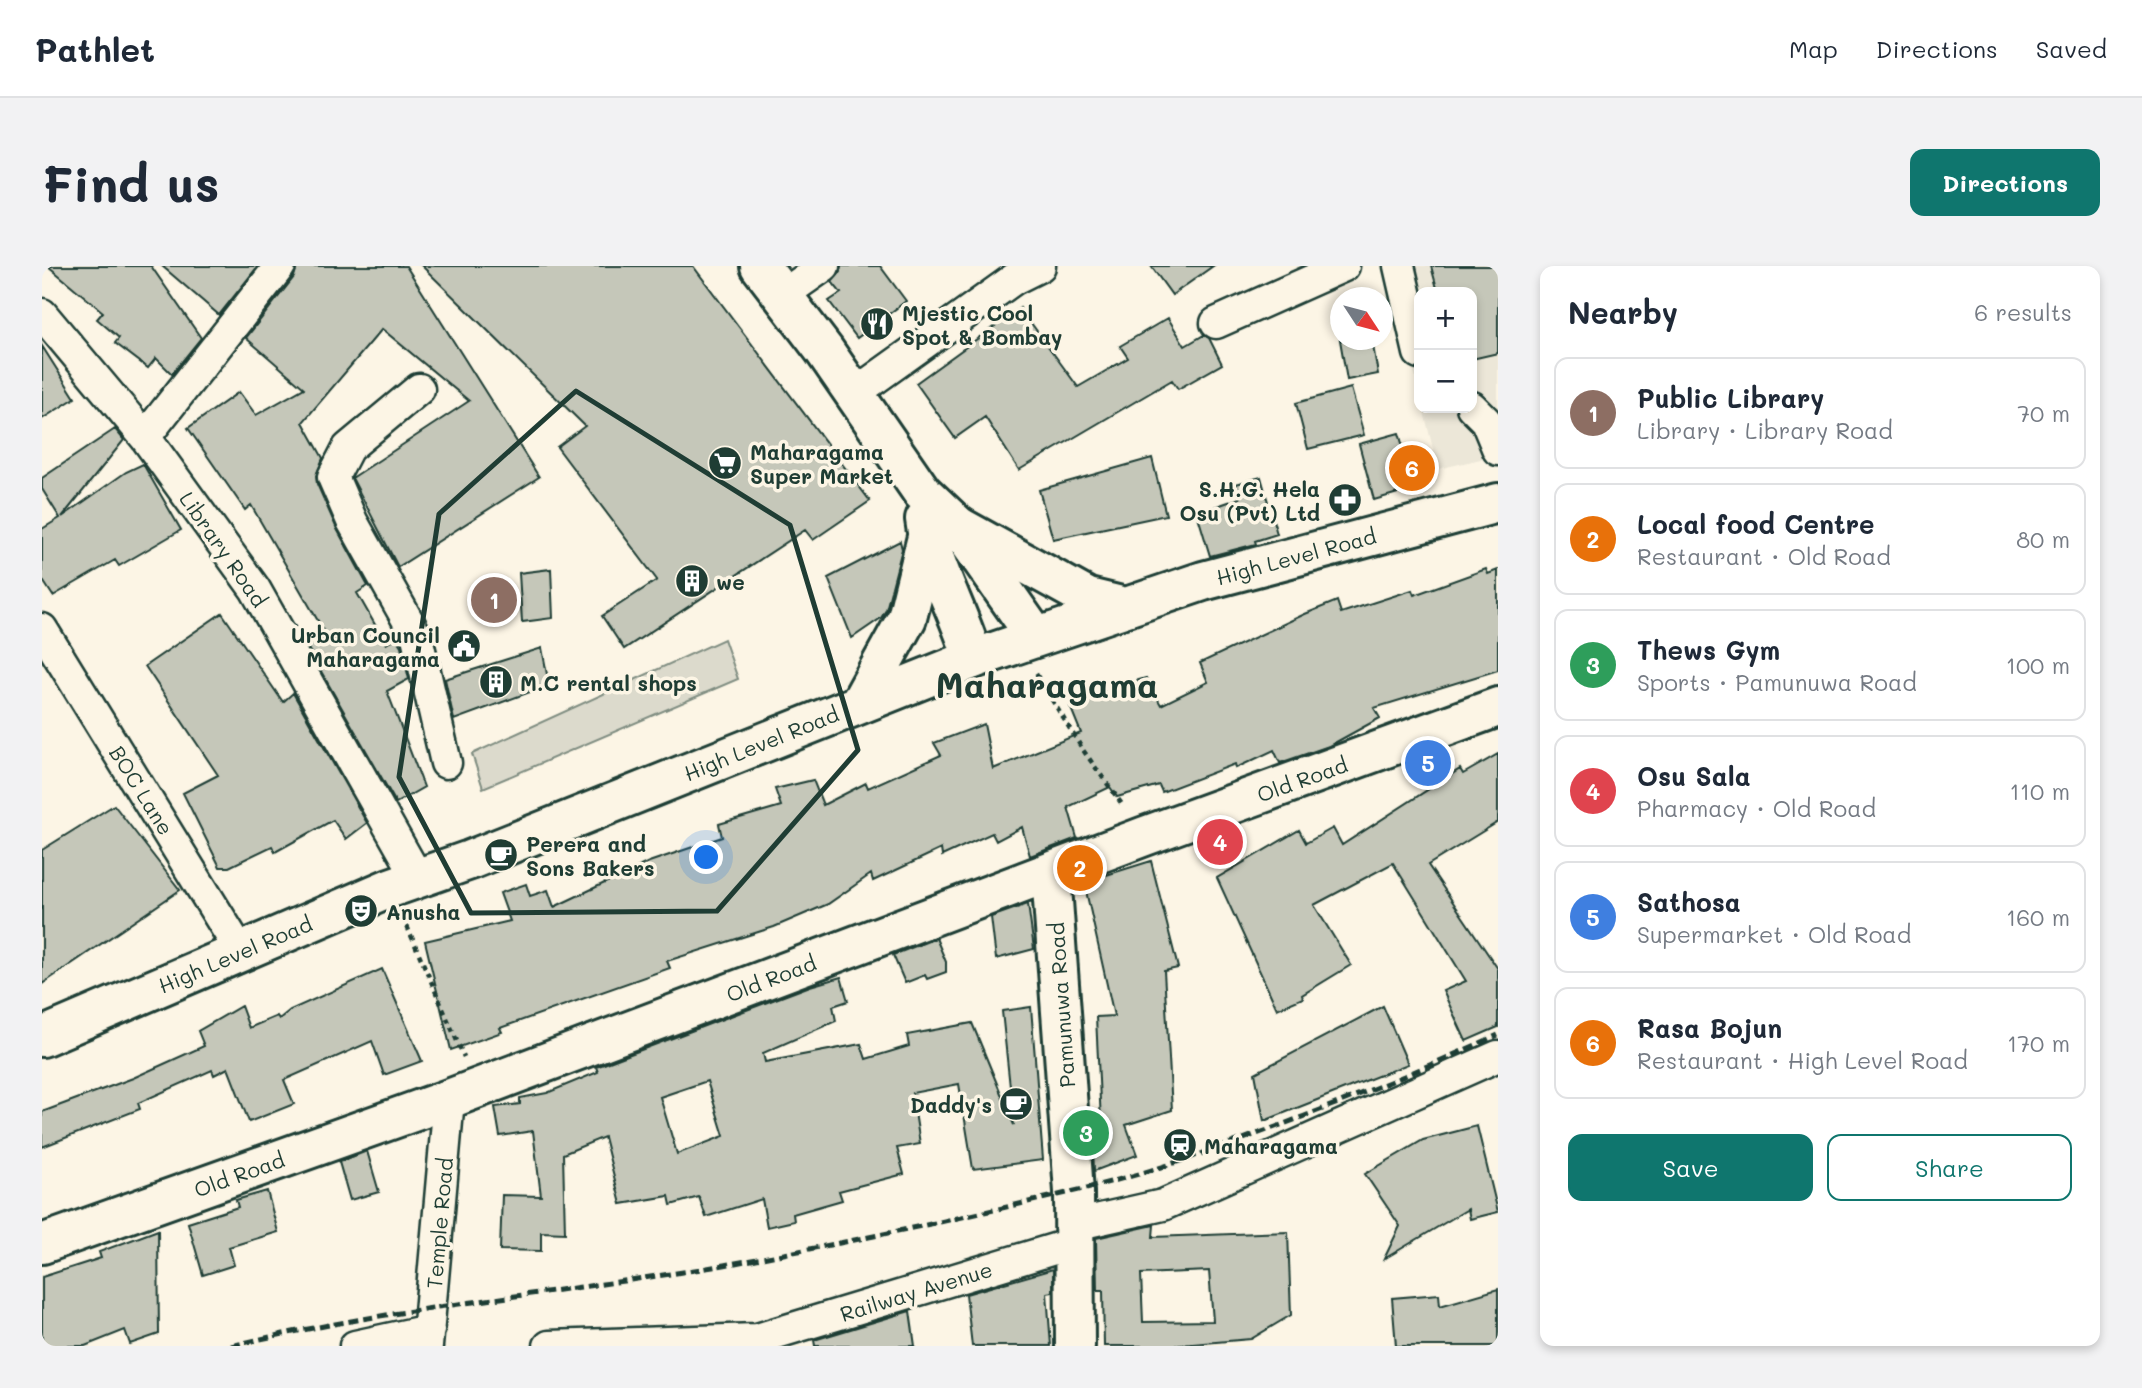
<!DOCTYPE html>
<html lang="en">
<head>
<meta charset="utf-8">
<style>
  :root { --surface:#fff; --page:#f2f2f3; --text:#1f2937; --muted:#747a83; --line:#e0e1e3; --accent:#0f766e }
  body { margin:0; font-family:Mali,sans-serif; background:var(--page); color:var(--text) }
  .controls { position:absolute; right:21px; top:21px; display:grid; overflow:hidden; border-radius:14px; box-shadow:0 4px 10px #0003 }
  .controls button { width:63px; height:63px; display:grid; place-items:center; padding:0; border:0; border-bottom:2px solid var(--line); background:var(--surface); color:var(--text); font:35px sans-serif }
  .compass { position:absolute; left:1288px; top:21px; width:63px; height:63px; border-radius:50%; background:var(--surface); box-shadow:0 4px 10px #0003; rotate:126deg }
  .you { position:absolute; left:665px; top:592px; width:24px; height:24px; margin:-18px; border:5px solid #fff; border-radius:50%; background:#1a73e8; box-shadow:0 0 0 10px #1a73e833 }
  .badge { display:grid; place-items:center; width:46px; height:46px; border-radius:50%; background:var(--accent); color:#fff; font-size:23px; font-weight:700 }
  .pin { position:absolute; translate:-50% -50%; border:4px solid #fff; box-shadow:0 2px 7px #0006 }
  .list { margin:0; padding:0; list-style:none }
  h2 { display:flex; justify-content:space-between; align-items:center; height:91px; margin:0; padding:0 28px; font-size:30px }
  h2 small { font-size:23px; font-weight:400; color:var(--muted) }
  .list li { display:grid; grid-template-columns:46px 1fr auto; gap:21px; align-items:center; box-sizing:border-box; height:112px; margin:0 14px 14px; padding:0 14px; border:2px solid var(--line); border-radius:14px }
  .list b { display:block; font-size:26px; white-space:nowrap }
  .list p { margin:0; font-size:23px; white-space:nowrap; color:var(--muted) }
  .list em { font-size:23px; font-style:normal; color:var(--muted) }
  .actions { display:flex; gap:14px; padding:21px 28px }
  .actions a { flex:1; padding:16px 0; border:2px solid var(--accent); border-radius:14px; text-align:center; font-size:24px; color:var(--accent) }
  .actions .main { background:var(--accent); color:#fff }
  .map { position:relative; flex:none; width:1456px; height:1080px; overflow:hidden; border-radius:14px }
  header { display:flex; align-items:center; gap:42px; box-sizing:border-box; height:98px; padding:0 35px; background:var(--surface); border-bottom:2px solid var(--line) }
  header strong { font-size:33px }
  nav { display:flex; gap:38px; margin-inline-start:auto; font-size:24px }
  .intro { display:flex; align-items:center; justify-content:space-between; box-sizing:border-box; height:168px; padding:0 42px }
  h1 { margin:0; font-size:49px }
  .button { padding:18px 32px; border-radius:14px; background:var(--accent); color:#fff; font-size:24px; font-weight:700 }
  main { display:flex; gap:42px; padding:0 42px }
  aside { flex:1; background:var(--surface); border-radius:14px; box-shadow:0 4px 10px #0003 }
  .map>svg:first-child { display:block }
  .built { fill:#ece7d8 }
  .green { fill:#dcdacc; stroke:#7e8c80; stroke-width:2 }
  .building { fill:#c5c7b9; stroke:#1f3d34; stroke-width:2; fill-rule:evenodd }
  .lines { fill:none; stroke-linecap:round; stroke-linejoin:round }
  .minor-casing { stroke:#1f3d34; stroke-width:35 }
  .major-casing { stroke:#1f3d34; stroke-width:44 }
  .highway-casing { stroke:#1f3d34; stroke-width:44 }
  .path { stroke:#1f3d34; stroke-width:4.5; stroke-dasharray:5 5; stroke-linecap:butt }
  .minor { stroke:#fcf5e5; stroke-width:30 }
  .major { stroke:#fcf5e5; stroke-width:38 }
  .highway { stroke:#fcf5e5; stroke-width:38 }
  .rail { stroke:#1f3d34; stroke-width:5; stroke-dasharray:10 5; stroke-linecap:butt }
  .marked { fill:none; stroke:#1f3d34; stroke-width:5; stroke-linejoin:round }
  .labels { text-anchor:middle; dominant-baseline:central; stroke-width:7; stroke-linejoin:round; paint-order:stroke }
  .poi-label { font-size:21px; font-weight:bold; fill:#1f3d34; stroke:#fcf5e5; text-anchor:start }
  .street-label { font-size:21px; fill:#1f3d34; stroke:#fcf5e5 }
  .town-label { font-size:35px; font-weight:bold; fill:#1f3d34; stroke:#fcf5e5 }
</style>
</head>
<body>
<header>
<strong>Pathlet</strong>
<nav><a>Map</a><a>Directions</a><a>Saved</a></nav>
</header>
<div class="intro"><h1>Find us</h1><a class="button">Directions</a></div>
<main>
<div class="map">
<svg width="1456" height="1080" viewBox="0 0 1456 1080">
  <rect width="100%" height="100%" fill="#fcf5e5"/>
  <filter id="ink" filterUnits="userSpaceOnUse"><feTurbulence type="fractalNoise" baseFrequency=".0143" numOctaves="2"/><feDisplacementMap in="SourceGraphic" scale="14" xChannelSelector="R" yChannelSelector="G"/><feConvolveMatrix kernelMatrix="1 2 1 2 8 2 1 2 1" color-interpolation-filters="sRGB"/></filter>
  <g filter="url(#ink)">
    <path class="built" d="M1346,0H1456V189L1396,203L1381,142H1430V26H1377V126Z"/>
    <path class="green" d="M682,373L696,413L441,522L430,488Z"/>
    <path class="building" d="M6,0H109L159,72L130,108L114,92L106,102L73,77L77,72L55,53L61,46Z
      M120,0H216L177,49Z
      M255,0H364L497,211L356,301L310,212L427,135L340,63L261,156L281,192L274,210L275,218L295,263L326,320L315,327L344,378L354,372L359,380L367,413L345,425L382,521L354,537L264,379L283,367L209,239L203,244L146,162L197,126L214,149L262,122L204,72L252,11Z
      M380,0H651L828,235L771,274L763,264L582,383L560,350L615,314L515,181L543,160Z
      M799,0H838L864,35L815,72L787,35L799,27L790,16L797,8Z
      M1109,0H1171L1130,29Z
      M1389,0H1456V87L1430,93V26H1396Z
      M978,42L1036,121L1086,92L1078,80L1126,52L1143,80L1162,69L1167,72L1180,98L1136,123L1130,114L977,204L943,151L913,172L874,117Z
      M1298,74H1330L1336,108L1305,114Z
      M0,80L33,132L0,153Z
      M1309,122L1322,169L1266,183L1254,137Z
      M73,163L82,174L20,251L84,206L101,198L139,264L77,300L73,294L11,330L0,313V263L18,252L0,223V212Z
      M1357,167L1373,222L1332,234L1317,178Z
      M1110,192L1124,249L1011,273L997,224Z
      M1219,211L1235,268L1213,275L1214,278L1168,290L1155,247L1198,232L1194,218Z
      M858,275L860,283L844,344L839,352L810,372L786,312Z
      M509,303L511,352L480,356L477,307Z
      M1444,303L1446,308L1456,304V404L1332,442L1338,452L1287,480L1238,497L1232,484L1194,502L1193,498L1120,526L1117,519L1075,531L1068,521L1026,541L1035,572L988,590L980,561L954,575L950,567L900,590L899,583L831,615L829,608L786,638L732,661L625,695L628,702L458,762L460,766L409,784L383,675L468,655L458,627L484,618L488,630L506,624L512,641L607,596L680,571L677,558L739,540L733,523L771,514L781,539L824,517L826,522L899,489L892,477L942,458L951,503L1039,467L1028,440L1045,429L1104,412L1119,439L1166,416L1158,397L1263,348L1295,335L1299,347L1370,324L1372,329Z
      M180,347L241,436L251,427L325,557L304,573L291,554L233,586L230,580L187,601H178L141,527L176,509L103,400Z
      M500,382L507,419L412,454L403,413Z
      M1456,488V556L1386,599L1456,703V761L1424,775L1401,725L1424,715L1351,597L1272,639L1309,699L1260,729L1261,732L1235,743L1175,612L1257,564L1264,577L1291,562L1300,579L1418,503L1421,508Z
      M72,539L138,624L0,718V584Z
      M1109,595L1136,702L1122,705L1130,844L1084,859L1095,889L1052,905L1051,880L1060,877L1054,751L1072,750L1042,616Z
      M986,638L992,683L954,693L949,651Z
      M894,672L904,696V706L885,713L883,709L863,717L851,689Z
      M340,703L380,795L342,809L330,775L242,814L252,838L207,856L186,802L172,809L170,804L96,837L98,843L0,881V846L91,812L162,780L156,765L199,740L207,762L235,750L237,753L248,744Z
      M799,711L806,735L791,740L794,755L721,787L723,796L819,778L824,793L867,780L865,769L930,757L972,859L960,745L989,741L1001,894L931,903L917,818L870,827L878,878L855,882L862,908L797,925L800,934L751,948L752,955L725,961L720,933L664,951L657,931L629,939L627,930L579,938L562,871L521,888L523,967L499,966V985L458,984L460,929L499,930L491,865L458,870L453,841L478,838V832L505,827L556,806L554,801L768,720ZM665,815L682,870L635,888L618,831Z
      M1341,740L1366,798L1222,855L1213,807Z
      M1435,860L1456,946L1428,953L1426,943L1342,993L1358,960L1323,908L1381,874Z
      M325,885L337,926L308,934L297,896Z
      M225,925L236,966L187,981L192,999L161,1009L146,957L196,941L194,934Z
      M1112,959L1111,971L1246,966L1249,1049L1209,1073L1127,1080H1062L1061,1024H1055L1054,972ZM1167,1005L1171,1055L1101,1056L1099,1008Z
      M116,964L117,1068L88,1078L83,1064L43,1080H0V1011L59,992L57,986Z
      M1011,1003V1026L1005,1027L1009,1080H930L924,1028Z
      M1456,1023V1080H1354L1350,1032L1397,1028L1398,1040Z
      M868,1045L873,1080H773L772,1074Z"/>
    <g class="lines">
      <g class="minor-casing">
        <path id="minor" d="M1357,0L1377,87
          M742,28L782,0
          M0,48L103,171L213,323L376,612
          M1174,57L1302,0
          M377,123L306,182L291,211L310,255L375,371L404,497
          M813,127L972,13L998,0
          M1430,141L1444,155L1456,184
          M103,171L238,0
          M0,363L199,686
          M1032,959L1121,939L1456,790
          M313,1080L387,1064
          M385,1080L407,833
          M507,1080L715,1073L1032,977"/>
      </g>
      <g class="major-casing">
        <path id="major" d="M718,0L782,84L880,226L916,260L994,371
          M883,253C888,297 918,347 931,393
          M1009,607L1032,926L1033,1080
          M0,978L407,833L1103,570L1456,441"/>
      </g>
      <g class="highway-casing">
        <path id="highway" d="M916,260L1046,332L1083,341
          M818,437L865,352L885,271
          M0,771L348,622L428,594L931,393L1161,315L1456,237"/>
      </g>
      <path class="path" d="M994,408L1041,484L1082,541
        M361,651L422,791"/>
      <use href="#minor" class="minor"/>
      <use href="#major" class="major"/>
      <use href="#highway" class="highway"/>
      <path class="rail" d="M189,1080C352,1040 518,1028 682,999C771,983 859,965 947,945C1013,930 1080,915 1144,893C1250,857 1354,815 1456,769"/>
    </g>
  </g>
  <path class="marked" d="M534,125L748,259L816,484L675,645L429,647L357,511L397,248Z"/>
  <defs>
    <g id="restaurant-disc" transform="scale(1.75)"><circle r="9.5" fill="#1f3d34" stroke="#fcf5e5"/><path d="M-5-6h1v4h1v-4h1v4h1v-4h1v5L-1.5 .5V6h-2V.5L-5-1ZM5-6V6H3V1.5H1.5Q1.5-4 5-6Z" fill="#fff"/></g>
    <g id="supermarket-disc" transform="scale(1.75)"><circle r="9.5" fill="#1f3d34" stroke="#fcf5e5"/><path d="M-6-5.5h2.5l.6 2H6L4.5 2H-2.5L-4.4-4H-6ZM-1.5 3.2a1.3 1.3 0 1 0 .1 0ZM3 3.2a1.3 1.3 0 1 0 .1 0Z" fill="#fff"/></g>
    <g id="pharmacy-disc" transform="scale(1.75)"><circle r="9.5" fill="#1f3d34" stroke="#fcf5e5"/><path d="M-2-6h4v4h4v4h-4v4h-4v-4h-4v-4h4Z" fill="#fff"/></g>
    <g id="building-disc" transform="scale(1.75)"><circle r="9.5" fill="#1f3d34" stroke="#fcf5e5"/><path d="M-4-6H4V6H1V3H-1V6H-4ZM-2.5-4.3h1.7v1.8h-1.7ZM.8-4.3h1.7v1.8H.8ZM-2.5-1h1.7V.8h-1.7ZM.8-1h1.7V.8H.8Z" fill="#fff"/></g>
    <g id="civic-disc" transform="scale(1.75)"><circle r="9.5" fill="#1f3d34" stroke="#fcf5e5"/><path d="M-.6-6.5H3V-4.5H.6V-3L4-1V1h2V6H-6V1h2V-1L-.6-3ZM-1.2 2.5V6h2.4V2.5Z" fill="#fff"/></g>
    <g id="cafe-disc" transform="scale(1.75)"><circle r="9.5" fill="#1f3d34" stroke="#fcf5e5"/><path d="M-5.5-4.5H6V0H3Q3 3.5 0 3.5H-2.5Q-5.5 3.5-5.5 0ZM3-3.2v2h1.7v-2ZM-6 4.5H4V6H-6Z" fill="#fff"/></g>
    <g id="theatre-disc" transform="scale(1.75)"><circle r="9.5" fill="#1f3d34" stroke="#fcf5e5"/><path d="M-5-5.5Q0-4 5-5.5V0Q5 5 0 6Q-5 5-5 0ZM-3.3-2.5H-1v1.5H-3.3ZM1-2.5H3.3v1.5H1ZM-2.8 1Q0 5.5 2.8 1Z" fill="#fff"/></g>
    <g id="station-disc" transform="scale(1.75)"><circle r="9.5" fill="#1f3d34" stroke="#fcf5e5"/><path d="M-3-6H3Q5-6 5-4V2Q5 4 3 4L4.5 6H3L1.5 4h-3L-3 6H-4.5L-3 4Q-5 4-5 2V-4Q-5-6-3-6ZM-3.5-4v3h7v-3ZM-3.5 1v1.5H-2V1ZM2 1v1.5H3.5V1Z" fill="#fff"/></g>
  </defs>
  <g fill-rule="evenodd">
    <use href="#restaurant-disc" x="835" y="58"/>
    <use href="#supermarket-disc" x="683" y="197"/>
    <use href="#pharmacy-disc" x="1303" y="234"/>
    <use href="#building-disc" x="650" y="315"/>
    <use href="#civic-disc" x="422" y="380"/>
    <use href="#building-disc" x="454" y="416"/>
    <use href="#cafe-disc" x="459" y="589"/>
    <use href="#theatre-disc" x="319" y="645"/>
    <use href="#cafe-disc" x="974" y="838"/>
    <use href="#station-disc" x="1138" y="879"/>
  </g>
  <g class="labels">
    <g class="poi-label">
      <text x="860" y="46">Mjestic Cool<tspan x="860" dy="24">Spot &amp; Bombay</tspan></text>
      <text x="708" y="185">Maharagama<tspan x="708" dy="24">Super Market</tspan></text>
      <text x="1278" y="222" text-anchor="end">S.H.G. Hela<tspan x="1278" dy="24">Osu (Pvt) Ltd</tspan></text>
      <text x="674" y="315">we</text>
      <text x="398" y="368" text-anchor="end">Urban Council<tspan x="398" dy="24">Maharagama</tspan></text>
      <text x="478" y="416">M.C rental shops</text>
      <text x="484" y="577">Perera and<tspan x="484" dy="24">Sons Bakers</tspan></text>
      <text x="344" y="645">Anusha</text>
      <text x="950" y="838" text-anchor="end">Daddy's</text>
      <text x="1162" y="879">Maharagama</text>
    </g>
    <g class="street-label">
      <text transform="translate(182 283) rotate(55)">Library Road</text>
      <text transform="translate(1254 290) rotate(-15)">High Level Road</text>
      <text transform="translate(719 477) rotate(-22)">High Level Road</text>
      <text transform="translate(1260 513) rotate(-20)">Old Road</text>
      <text transform="translate(100 524) rotate(58)">BOC Lane</text>
      <text transform="translate(193 688) rotate(-23)">High Level Road</text>
      <text transform="translate(729 712) rotate(-21)">Old Road</text>
      <text transform="translate(1019 739) rotate(-94)">Pamunuwa Road</text>
      <text transform="translate(197 908) rotate(-20)">Old Road</text>
      <text transform="translate(397 957) rotate(-85)">Temple Road</text>
      <text transform="translate(874 1025) rotate(-17)">Railway Avenue</text>
    </g>
    <g class="town-label">
      <text x="1005" y="418">Maharagama</text>
    </g>
  </g>
</svg>
<div class="controls">
<button>+</button>
<button>−</button>
</div>
<svg class="compass" viewBox="-18 -18 36 36"><path d="M0-13l5 13h-10z" fill="#e53935"/><path d="M0 13l5-13h-10z" fill="#747a83"/></svg>
<div class="you"></div>
<div class="pin badge" style="left:452px;top:334px;background:#8d6e63">1</div>
<div class="pin badge" style="left:1038px;top:602px;background:#e8710a">2</div>
<div class="pin badge" style="left:1044px;top:867px;background:#2e9e5b">3</div>
<div class="pin badge" style="left:1178px;top:576px;background:#e0444e">4</div>
<div class="pin badge" style="left:1386px;top:497px;background:#3f7fe0">5</div>
<div class="pin badge" style="left:1370px;top:202px;background:#e8710a">6</div>
</div>
<aside>
<h2>Nearby<small>6 results</small></h2>
<ul class="list">
<li><span class="badge" style="background:#8d6e63">1</span><div><b>Public Library</b><p>Library · Library Road</p></div><em>70 m</em></li>
<li><span class="badge" style="background:#e8710a">2</span><div><b>Local food Centre</b><p>Restaurant · Old Road</p></div><em>80 m</em></li>
<li><span class="badge" style="background:#2e9e5b">3</span><div><b>Thews Gym</b><p>Sports · Pamunuwa Road</p></div><em>100 m</em></li>
<li><span class="badge" style="background:#e0444e">4</span><div><b>Osu Sala</b><p>Pharmacy · Old Road</p></div><em>110 m</em></li>
<li><span class="badge" style="background:#3f7fe0">5</span><div><b>Sathosa</b><p>Supermarket · Old Road</p></div><em>160 m</em></li>
<li><span class="badge" style="background:#e8710a">6</span><div><b>Rasa Bojun</b><p>Restaurant · High Level Road</p></div><em>170 m</em></li>
</ul>
<div class="actions"><a class="main">Save</a><a>Share</a></div>
</aside>
</main>
</body>
</html>
